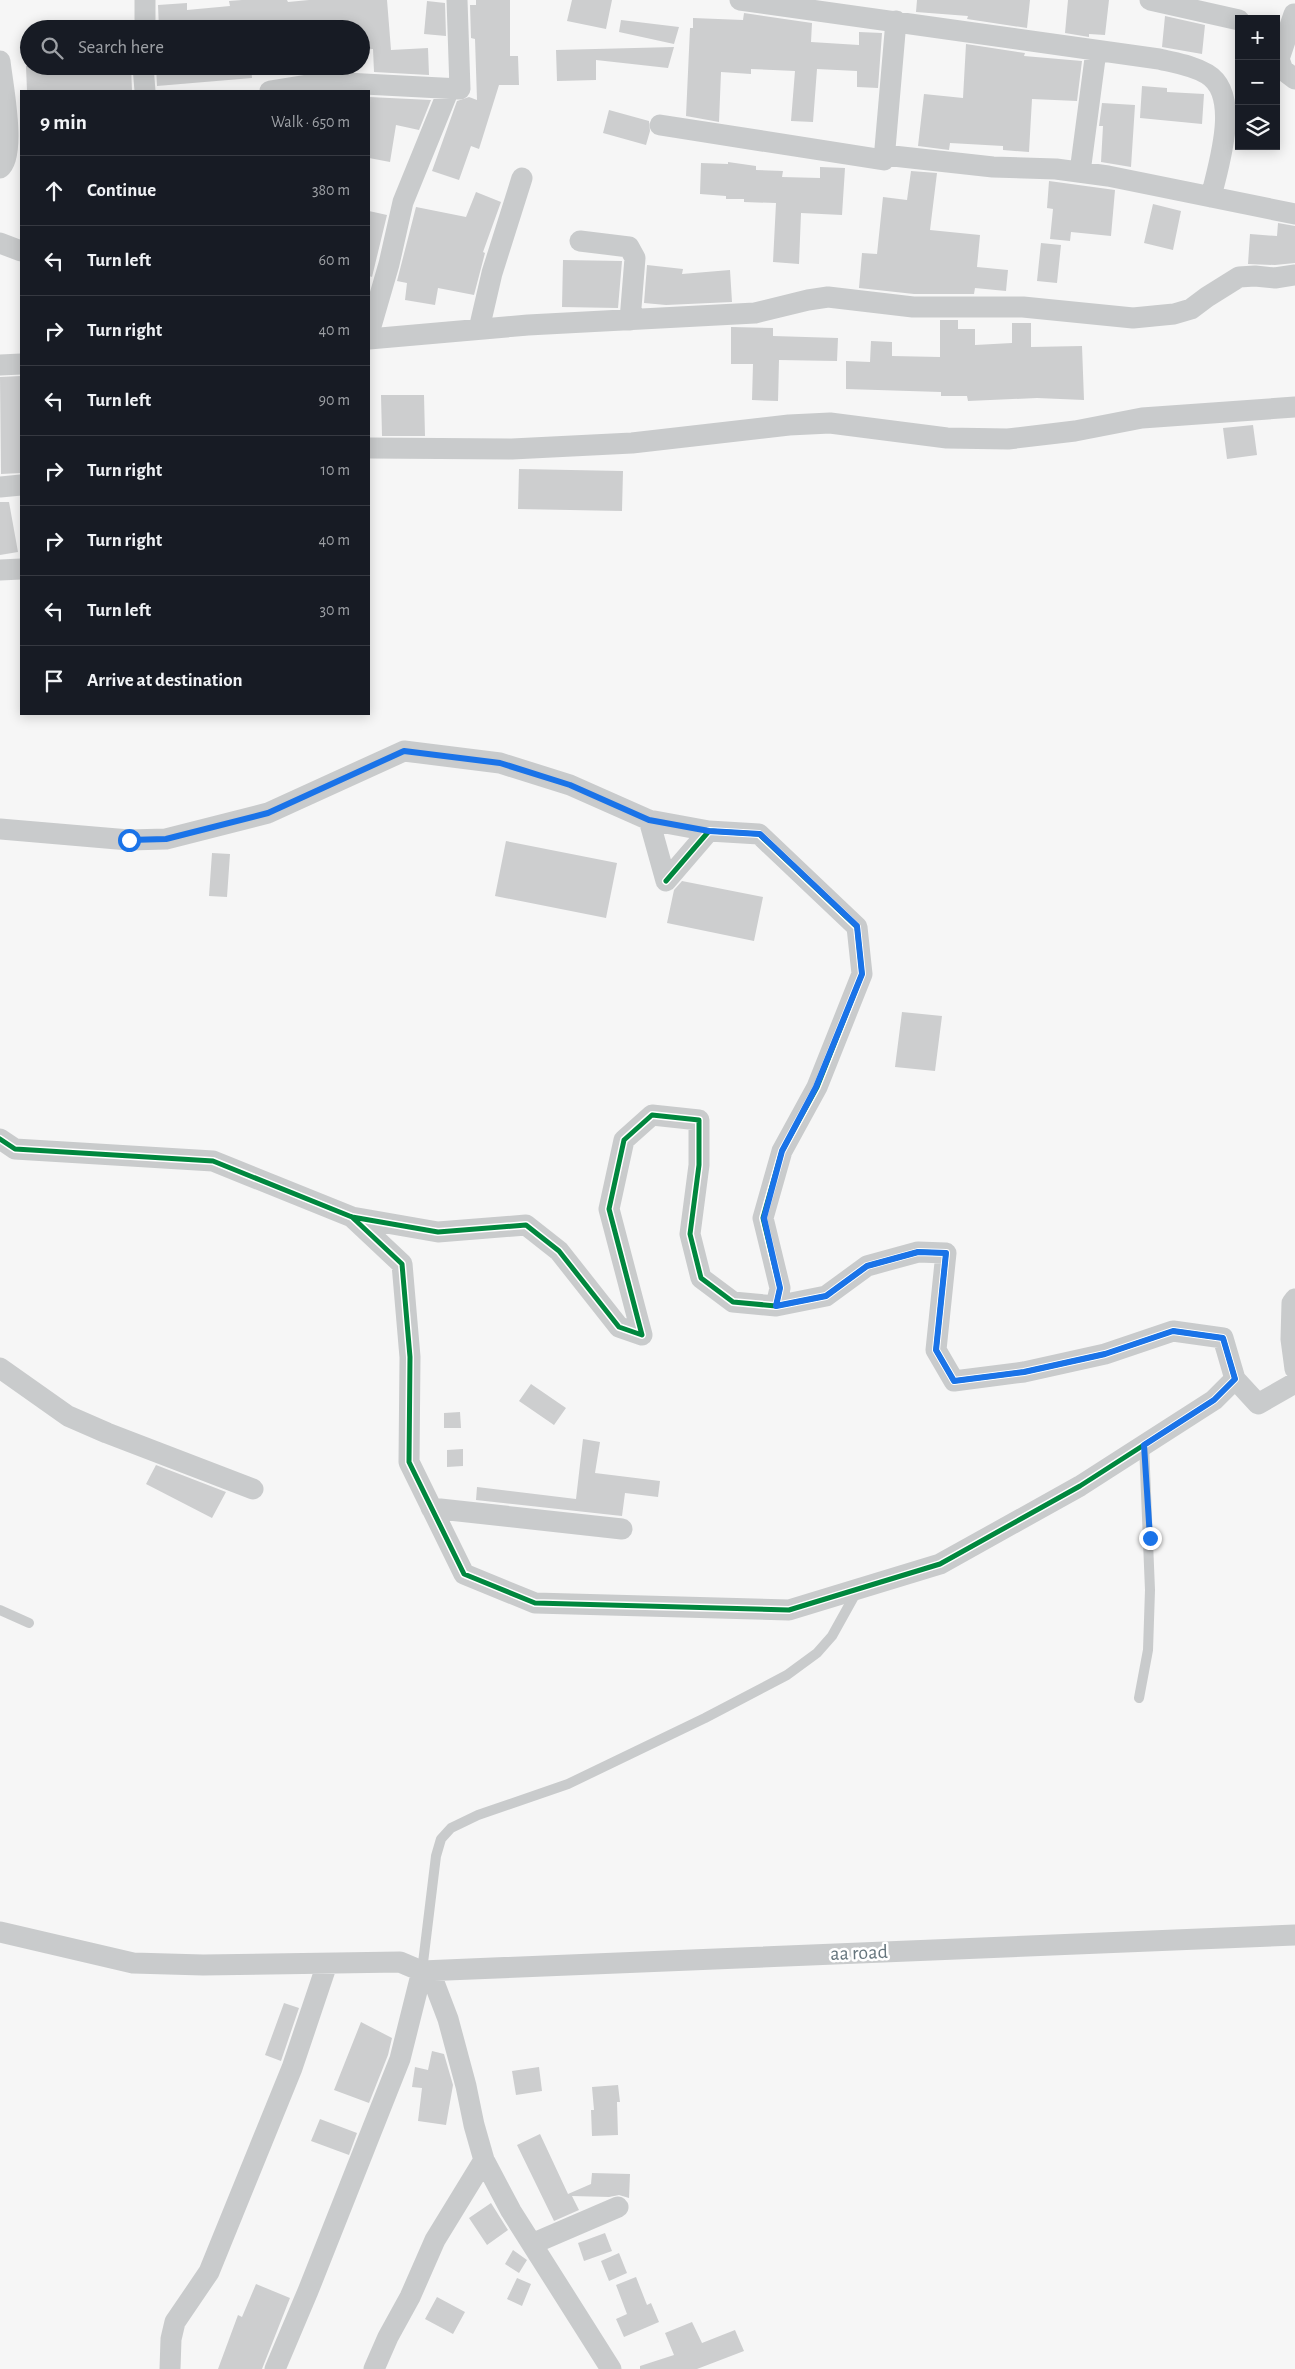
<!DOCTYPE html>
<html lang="en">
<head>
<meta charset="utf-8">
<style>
  :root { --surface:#171b24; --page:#242831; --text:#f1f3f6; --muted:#9ea1a6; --line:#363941 }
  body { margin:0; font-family:"Alegreya Sans",sans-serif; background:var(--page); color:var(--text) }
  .controls { position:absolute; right:15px; top:15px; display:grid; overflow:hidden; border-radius:0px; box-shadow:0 2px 12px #0003 }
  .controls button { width:45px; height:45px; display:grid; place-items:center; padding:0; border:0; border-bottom:1px solid var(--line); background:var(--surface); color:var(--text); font:25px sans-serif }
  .stop { position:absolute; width:15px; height:15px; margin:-11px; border:4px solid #1a73e8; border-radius:50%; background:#fff }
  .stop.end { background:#1a73e8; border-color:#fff; box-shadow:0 1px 5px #0008 }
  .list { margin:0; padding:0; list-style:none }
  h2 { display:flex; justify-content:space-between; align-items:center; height:65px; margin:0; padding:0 20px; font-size:21px }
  h2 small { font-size:16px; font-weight:400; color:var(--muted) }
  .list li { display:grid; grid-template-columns:32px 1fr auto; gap:15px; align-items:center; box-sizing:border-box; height:70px; padding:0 20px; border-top:1px solid var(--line) }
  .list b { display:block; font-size:19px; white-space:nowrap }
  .list em { font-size:16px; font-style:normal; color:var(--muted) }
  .icon { flex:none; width:28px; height:28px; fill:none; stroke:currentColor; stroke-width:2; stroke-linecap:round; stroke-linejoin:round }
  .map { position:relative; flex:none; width:1295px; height:2369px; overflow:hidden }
  .search { position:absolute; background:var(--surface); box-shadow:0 2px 12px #0003; left:20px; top:20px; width:350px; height:55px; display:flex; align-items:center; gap:12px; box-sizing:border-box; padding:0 18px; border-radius:28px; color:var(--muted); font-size:19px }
  .panel { position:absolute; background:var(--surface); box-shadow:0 2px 12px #0003; left:20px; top:90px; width:350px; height:625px; border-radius:0px }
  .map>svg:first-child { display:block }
  .building { fill:#cdcecf }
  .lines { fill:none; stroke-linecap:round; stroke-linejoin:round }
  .lane { stroke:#c9cbcc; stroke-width:10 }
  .street { stroke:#c9cbcc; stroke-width:21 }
  .cycleway-casing { stroke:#fff; stroke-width:8 }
  .cycleway { stroke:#00873e; stroke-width:5 }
  .route { stroke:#1a73e8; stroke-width:6 }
  .labels { text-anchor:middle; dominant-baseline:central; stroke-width:5; stroke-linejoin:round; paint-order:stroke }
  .street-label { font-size:20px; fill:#65757d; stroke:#fff }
</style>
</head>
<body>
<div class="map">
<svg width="1295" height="2369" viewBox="0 0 1295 2369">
  <rect width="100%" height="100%" fill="#f6f6f6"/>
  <path class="building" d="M242,0H287L288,2L309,0H387L391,50L428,48L429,75L374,72L373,49L361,50V29H353V23L296,28V26L260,29H159L158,5L187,3V10L230,6L229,1Z
    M476,0H510V56H518L519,85H499L479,149L471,146L459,180L432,171L457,101L469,97L477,100L475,39L471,38L470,5H476Z
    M572,0H612L606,29L567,21Z
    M917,0H1030L1027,28L967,19L968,16L916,12Z
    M1068,0H1109L1105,35L1089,34V37L1065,33Z
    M427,1L445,3L446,36L424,34Z
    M744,13L812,23L811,42L859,45V32L882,33L878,88L857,87V71L817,69L813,122L791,121L795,71L751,69V74L721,72L719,122L686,116L690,28H693V18L743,20Z
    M1165,16L1205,25L1202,54L1162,47Z
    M621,20L679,27L674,44L619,32Z
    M966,44L1025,53L1024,56L1082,61L1077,101L1032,99L1029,152L1003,150V146L950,143L949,150L918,146L924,94L963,98Z
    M674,47L668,68L596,60V80L557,81L556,50Z
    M26,66H131L132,91H27Z
    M156,66H251L252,78L157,86Z
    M1142,86L1167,88V92L1204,94L1202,124L1140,118Z
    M369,97L431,100L419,130L396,125L390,162L369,158Z
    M1102,103L1135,105L1131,167L1101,162L1103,126H1099Z
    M609,110L649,121L650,131L646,145L603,133Z
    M728,162L756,166V170L783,171L782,177L820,178V167L845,168L842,215L801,213L799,264L773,262L776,203L744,202V199H726V196L700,194L701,163L728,164Z
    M911,171L937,173L930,230L980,235L977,267L1008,270L1006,291L975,288L974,294H914L859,288L862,253L877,254L883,197L907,200Z
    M1049,181L1115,190L1111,236L1071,232L1070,241L1050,239L1053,209L1047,208Z
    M476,192L501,202L483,252L485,253L474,295L438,288L435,305L405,300L407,283L397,281L416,207L466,217Z
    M1153,204L1181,211L1173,250L1144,243Z
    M369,211L387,215L372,277L369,276Z
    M1278,223L1295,226V263L1275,265L1248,264L1250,234L1277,236Z
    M1041,243L1061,245L1057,283L1037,281Z
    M563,260L622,261L618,308L562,307Z
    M647,265L683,269L682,274L730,270L732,302L666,305L644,303Z
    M940,320H958V329H975V345L1012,343V323H1031V347L1082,346L1084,400L1037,398L968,401L967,396H941V392L846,389V361L870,362L871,341L892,342V356L940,357Z
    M731,327L773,328V336L838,338L837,361L779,360L778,401L752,400L753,364H731Z
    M21,376V473L1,474L0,377Z
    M381,395H424L425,436H382Z
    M1253,425L1257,455L1227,459L1223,428Z
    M519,469L623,471L622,511L518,509Z
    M0,502H9L18,552L0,555Z
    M506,841L617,863L606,918L495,896Z
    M212,853L230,854L227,897L209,896Z
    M682,881L763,897L754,941L667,923L674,890Z
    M902,1012L942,1016L935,1071L895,1067Z
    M531,1384L566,1408L554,1425L519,1401Z
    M460,1412L461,1428H444V1413Z
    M583,1439L600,1442L595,1473L660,1481L658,1497L625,1493L622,1516L476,1500L477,1487L576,1499Z
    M463,1449V1466L447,1467V1450Z
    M156,1465L226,1492L212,1518L146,1484Z
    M284,2003L299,2008L281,2061L265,2055Z
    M361,2022L392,2038L388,2055L369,2103L334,2090Z
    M432,2051L444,2054L453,2085L446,2125L418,2121L422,2088L412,2087L415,2067L428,2070Z
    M539,2067L542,2091L516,2095L512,2071Z
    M618,2085L620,2102H617L618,2135L592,2136L591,2110H594L592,2087Z
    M320,2119L357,2133L349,2155L311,2141Z
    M540,2134L568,2194L591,2184L592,2173L630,2174L629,2198L619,2195L609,2197L572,2196L579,2210L554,2221L517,2145Z
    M491,2203L508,2230L487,2245L469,2218Z
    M605,2233L612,2251L584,2261L578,2243Z
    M513,2250L527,2260L519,2273L505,2264Z
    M619,2253L627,2273L609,2281L601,2261Z
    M636,2277L647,2305L651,2303L659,2322L624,2337L616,2319L627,2314L616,2285Z
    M517,2278L531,2284L522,2306L507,2299Z
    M256,2284L290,2298L262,2369H218L238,2315L242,2317Z
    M437,2297L465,2312L453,2334L425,2319Z
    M692,2322L702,2343L735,2330L744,2351L697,2369H640V2366L674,2355L665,2333Z"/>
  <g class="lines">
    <path class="lane" d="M0,1610L29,1623
      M1139,1698L1148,1650L1150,1590L1144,1445
      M422,1971L436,1856L441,1839L451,1828L478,1815L568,1784L705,1718L787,1675L817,1653L832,1636L857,1591"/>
    <path class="street" d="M740,0L1159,59C1175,63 1192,65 1207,74C1242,95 1218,166 1211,197
      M1150,0L1239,20
      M1294,14L1279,59L1283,70L1295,79
      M145,29V0
      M0,61C2,82 17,155 0,168
      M143,66L145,91
      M326,82L460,89L457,0
      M270,91L326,82L327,91
      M660,125L884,160L896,21
      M884,155L993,167L1056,169L1108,176L1295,214
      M1080,172L1096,51
      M580,241L629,247L635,258L630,320
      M0,243L21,251
      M479,329L492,273L522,178
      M369,333L389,264L403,202L449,89
      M369,339L528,325L755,313L808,300L828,297L913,307H1023L1133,318L1174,314L1191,309L1207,297L1239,277L1255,276L1275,278L1295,275
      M0,365L21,364
      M369,448L512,449L632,443L789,425L830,423L947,438L1008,439L1075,431L1142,418L1295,407
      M0,487L21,485
      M0,570L21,569
      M649,820L666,881
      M0,829L129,840L166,839L268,813L404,751L500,763L570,785L649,820L709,831
      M0,1139L15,1149L213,1161L352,1217L438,1232L526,1225L559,1251L619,1327L642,1335L609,1209L624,1140L652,1115L699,1120V1165L690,1234L701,1278L733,1302L776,1306L780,1288L763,1218L782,1151L817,1087L862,974L857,927L759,834L709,831L666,881
      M352,1217L402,1264L410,1357L409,1462L464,1574L535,1603L789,1610L940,1564L1080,1486L1214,1400L1235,1379L1223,1338L1173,1331L1105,1354L1024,1372L954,1381L936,1350L946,1253L918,1252L867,1266L826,1296L776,1306
      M1295,1299L1292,1303L1291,1339L1295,1369
      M0,1368L68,1416L107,1433L253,1489
      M1235,1379L1258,1404L1295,1383
      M431,1508L622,1529
      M0,1932L133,1963L203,1965L400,1962L426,1973L435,1985L448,2019L466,2086L474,2125L484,2160L511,2211L611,2369
      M532,2244L618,2207
      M170,2369L171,2339L175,2322L209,2272L292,2068L327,1964
      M275,2369L308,2291L400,2059L422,1971L1295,1935
      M374,2369L388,2337L410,2297L435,2240L484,2160"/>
    <g class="cycleway-casing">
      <path id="cycleway" d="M0,1139L15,1149L213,1161L352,1217L438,1232L526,1225L559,1251L619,1327L642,1335L609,1209L624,1140L652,1115L699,1120V1165L690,1234L701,1278L733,1302L776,1306L780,1288L763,1218L782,1151L817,1087L862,974L857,927L759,834L709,831L666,881
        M352,1217L402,1264L410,1357L409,1462L464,1574L535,1603L789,1610L940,1564L1080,1486L1214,1400L1235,1379L1223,1338L1173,1331L1105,1354L1024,1372L954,1381L936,1350L946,1253L918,1252L867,1266L826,1296L776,1306"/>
    </g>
    <use href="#cycleway" class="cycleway"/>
  </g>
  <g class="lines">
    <path class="route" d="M129,840L166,839L268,813L404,751L500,763L570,785L649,820L709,831L760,834L857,926L862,974L816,1087L782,1151L764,1218L780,1288L776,1306L826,1296L867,1266L918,1252L946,1253L936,1350L954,1381L1024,1372L1105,1354L1173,1331L1223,1338L1235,1379L1214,1400L1144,1445L1150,1538"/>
  </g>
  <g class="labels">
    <g class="street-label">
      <text transform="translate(859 1953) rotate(-2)">aa road</text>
    </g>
  </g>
</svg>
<div class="controls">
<button>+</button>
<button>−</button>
<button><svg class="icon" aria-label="layers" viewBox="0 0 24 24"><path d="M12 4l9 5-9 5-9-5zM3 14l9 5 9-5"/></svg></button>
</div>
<div class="stop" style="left:129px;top:840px"></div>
<div class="stop end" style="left:1150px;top:1538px"></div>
<div class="search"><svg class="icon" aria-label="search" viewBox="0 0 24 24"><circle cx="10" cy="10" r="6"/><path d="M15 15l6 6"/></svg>Search here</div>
<section class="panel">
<h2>9 min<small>Walk · 650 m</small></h2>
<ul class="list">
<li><svg class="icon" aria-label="ahead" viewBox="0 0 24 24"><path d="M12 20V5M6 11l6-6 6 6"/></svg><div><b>Continue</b></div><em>380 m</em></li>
<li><svg class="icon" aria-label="left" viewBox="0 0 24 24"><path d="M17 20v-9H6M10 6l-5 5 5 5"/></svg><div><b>Turn left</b></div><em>60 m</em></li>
<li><svg class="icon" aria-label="right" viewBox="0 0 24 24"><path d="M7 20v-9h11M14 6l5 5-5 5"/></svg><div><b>Turn right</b></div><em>40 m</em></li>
<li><svg class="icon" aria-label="left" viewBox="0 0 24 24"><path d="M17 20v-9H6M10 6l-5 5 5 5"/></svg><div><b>Turn left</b></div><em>90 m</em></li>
<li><svg class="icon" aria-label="right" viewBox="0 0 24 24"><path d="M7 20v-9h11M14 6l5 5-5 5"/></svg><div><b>Turn right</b></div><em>10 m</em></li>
<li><svg class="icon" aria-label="right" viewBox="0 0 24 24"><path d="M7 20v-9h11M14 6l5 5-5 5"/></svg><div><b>Turn right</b></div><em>40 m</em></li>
<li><svg class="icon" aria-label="left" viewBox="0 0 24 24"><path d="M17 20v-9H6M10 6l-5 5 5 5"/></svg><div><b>Turn left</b></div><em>30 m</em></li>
<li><svg class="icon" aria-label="arrive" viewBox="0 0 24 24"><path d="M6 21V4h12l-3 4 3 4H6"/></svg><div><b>Arrive at destination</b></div></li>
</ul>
</section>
</div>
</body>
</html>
